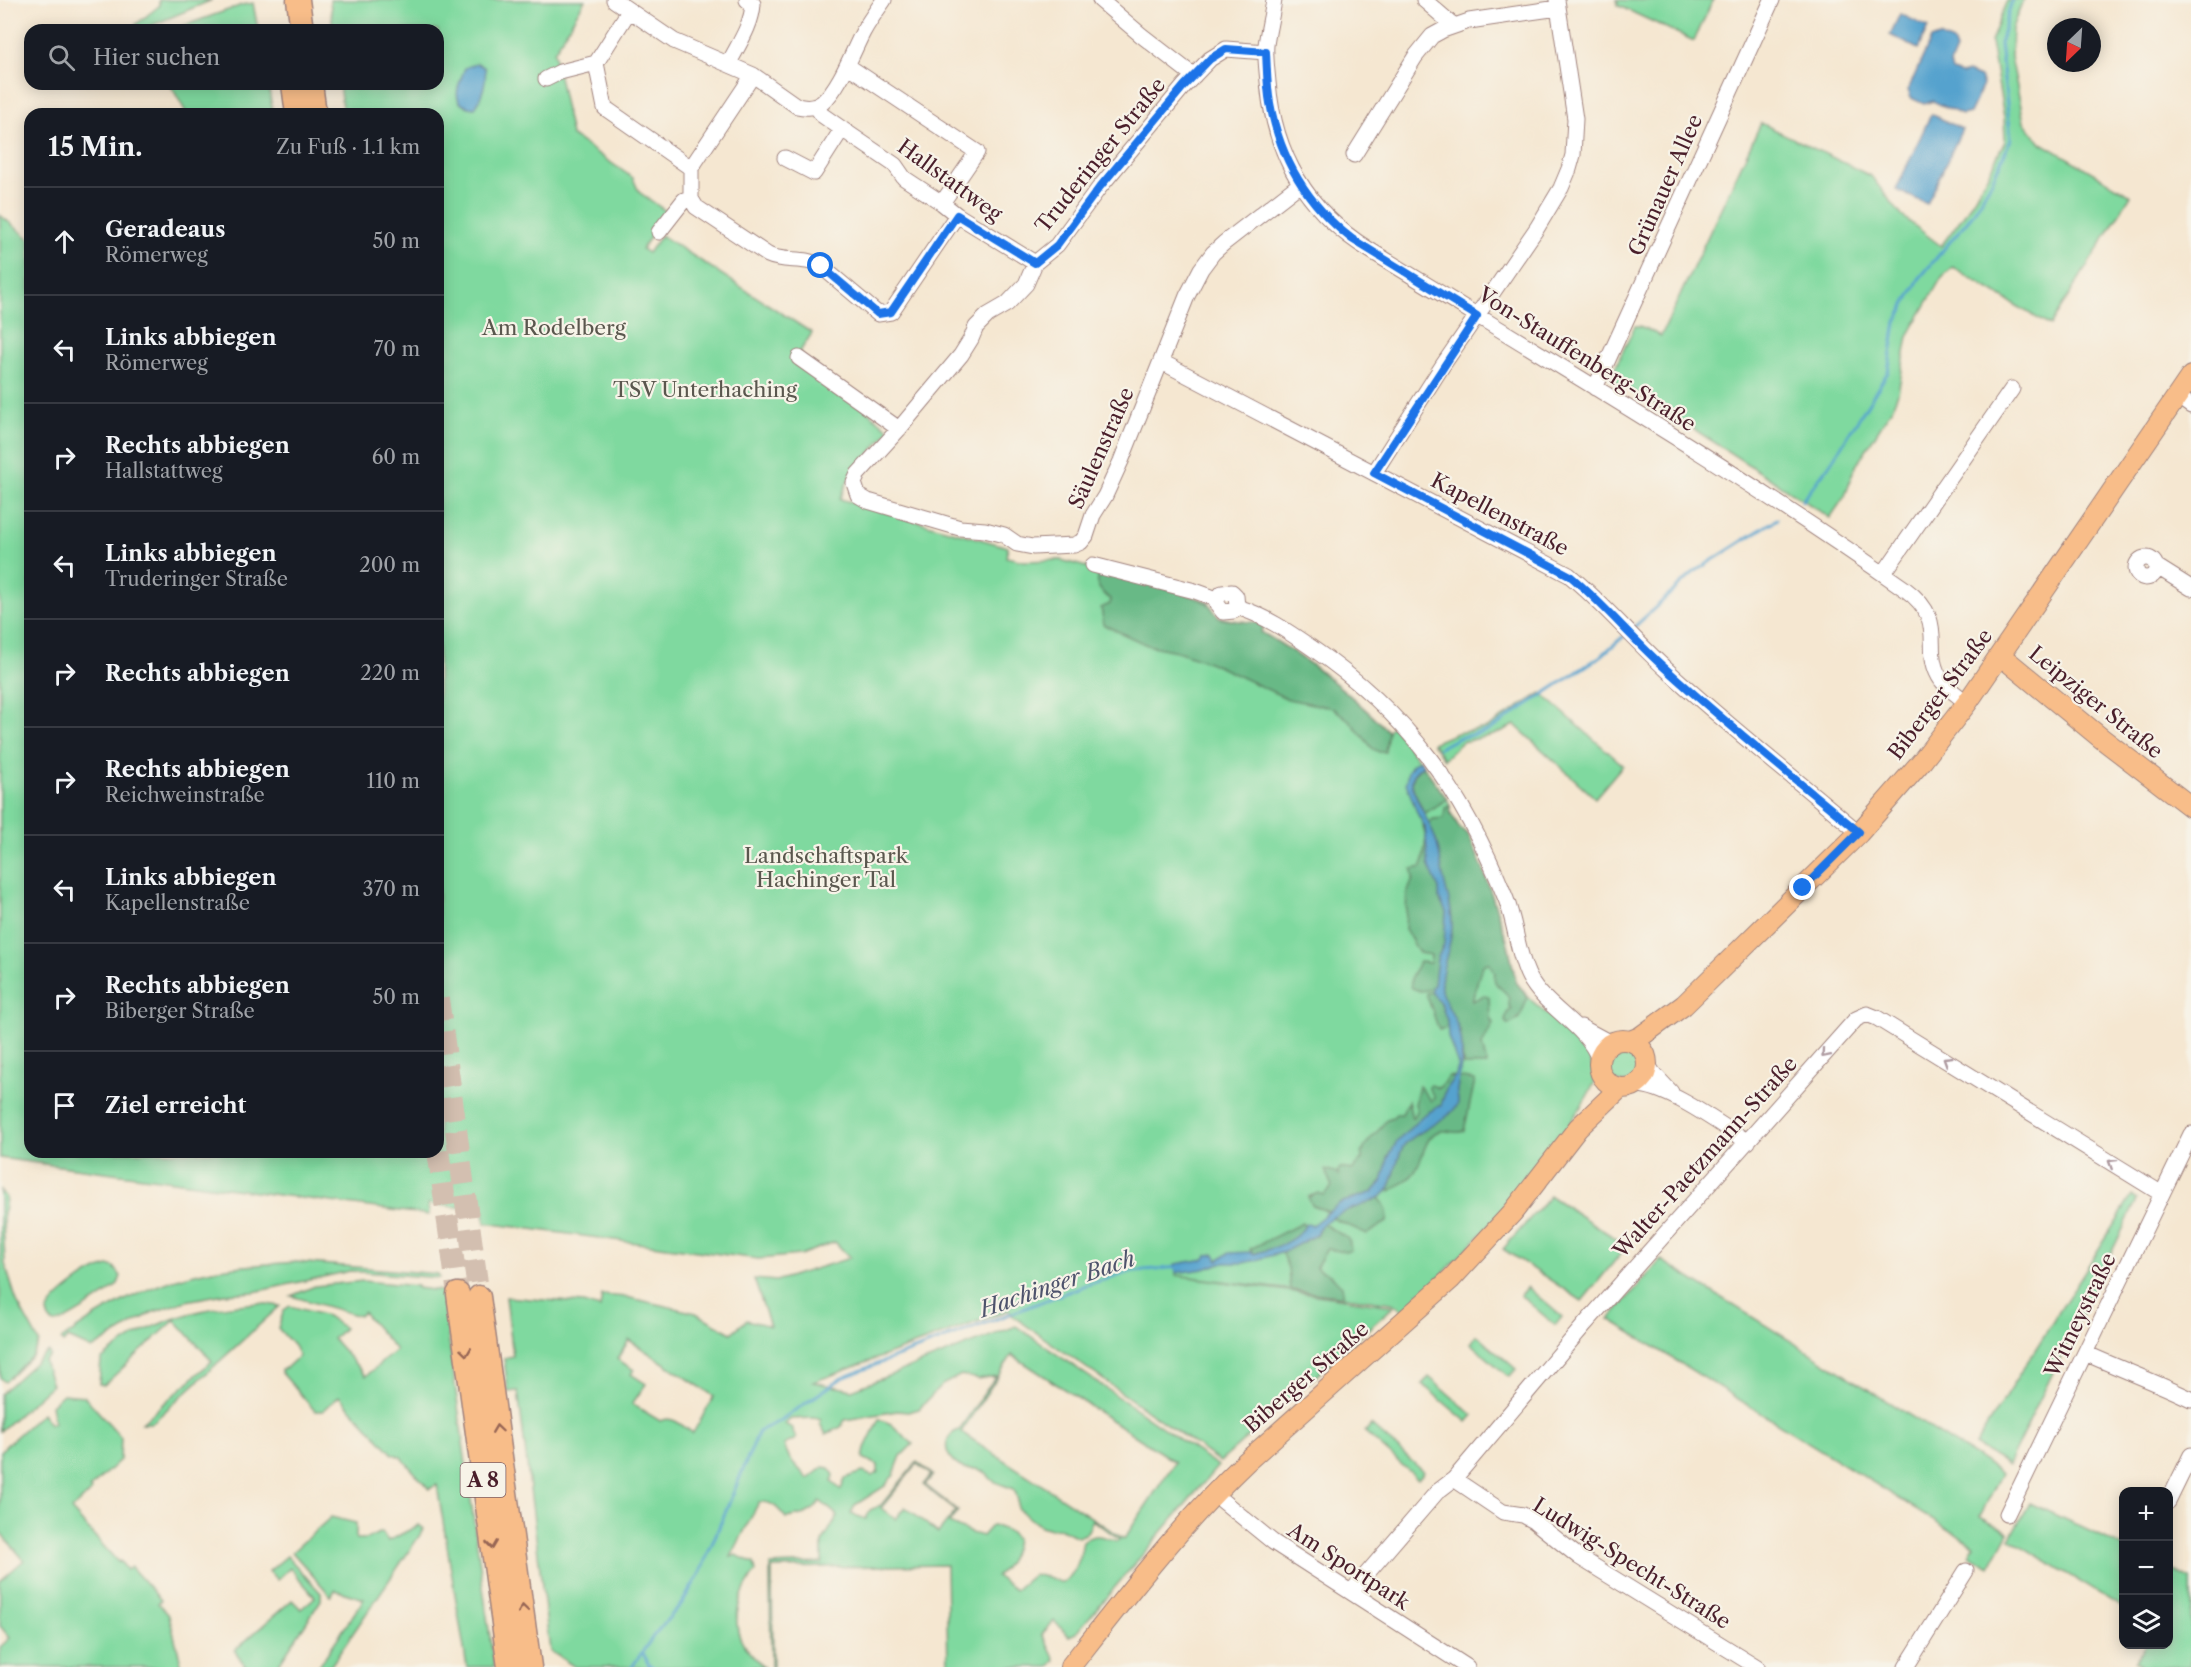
<!DOCTYPE html>
<html lang="de">
<head>
<meta charset="utf-8">
<style>
  :root { --surface:#171b24; --page:#20242c; --text:#f1f3f6; --muted:#9ea1a6; --line:#363941 }
  body { margin:0; font-family:"Libre Caslon Text",serif; background:var(--page); color:var(--text) }
  .controls { position:absolute; right:18px; bottom:18px; display:grid; overflow:hidden; border-radius:12px; box-shadow:0 3px 15px #0003 }
  .controls button { width:54px; height:54px; display:grid; place-items:center; padding:0; border:0; border-bottom:2px solid var(--line); background:var(--surface); color:var(--text); font:30px sans-serif }
  .compass { position:absolute; left:2047px; top:18px; width:54px; height:54px; border-radius:50%; background:var(--surface); box-shadow:0 3px 15px #0003; rotate:205deg }
  .stop { position:absolute; width:18px; height:18px; margin:-14px; border:4px solid #1a73e8; border-radius:50%; background:#fff }
  .stop.end { background:#1a73e8; border-color:#fff; box-shadow:0 2px 6px #0008 }
  .list { margin:0; padding:0; list-style:none }
  h2 { display:flex; justify-content:space-between; align-items:center; height:78px; margin:0; padding:0 24px; font-size:26px }
  h2 small { font-size:20px; font-weight:400; color:var(--muted) }
  .list li { display:grid; grid-template-columns:39px 1fr auto; gap:18px; align-items:center; box-sizing:border-box; height:108px; padding:0 24px; border-top:2px solid var(--line) }
  .list b { display:block; font-size:22px; white-space:nowrap }
  .list p { margin:0; font-size:20px; white-space:nowrap; color:var(--muted) }
  .list em { font-size:20px; font-style:normal; color:var(--muted) }
  .icon { flex:none; width:33px; height:33px; fill:none; stroke:currentColor; stroke-width:2; stroke-linecap:round; stroke-linejoin:round }
  .map { position:relative; flex:none; width:2191px; height:1667px; overflow:hidden }
  .search { position:absolute; background:var(--surface); box-shadow:0 3px 15px #0003; left:24px; top:24px; width:420px; height:66px; display:flex; align-items:center; gap:15px; box-sizing:border-box; padding:0 21px; border-radius:18px; color:var(--muted); font-size:22px }
  .panel { position:absolute; background:var(--surface); box-shadow:0 3px 15px #0003; left:24px; top:108px; width:420px; height:1050px; border-radius:18px }
  .map>svg:first-child { display:block }
  .green { fill:#7fd99f; stroke:#647c65; stroke-width:1.5; fill-rule:evenodd }
  .forest { fill:#67b986; stroke:#586c58; stroke-width:1.5 }
  .water { fill:#55a2ce; stroke:#50607c; stroke-width:1.5 }
  .lines { fill:none; stroke-linecap:round; stroke-linejoin:round }
  .stream { stroke:#55a2ce; stroke-width:3 }
  .highway-tunnel { stroke:#d3bfb0; stroke-width:22; stroke-dasharray:22 11; stroke-linecap:butt }
  .minor-casing { stroke:#a0837e; stroke-width:17 }
  .major-casing { stroke:#a0837e; stroke-width:22 }
  .highway-casing { stroke:#a0837e; stroke-width:25 }
  .minor { stroke:#fff; stroke-width:15 }
  .major { stroke:#f8bd89; stroke-width:20 }
  .highway { stroke:#f8bd89; stroke-width:22 }
  .oneway { stroke:#ae9aa0 }
  .oneway2 { stroke:#986655 }
  .route { stroke:#1a73e8; stroke-width:8 }
  .labels { text-anchor:middle; dominant-baseline:central; stroke-width:4.5; stroke-linejoin:round; paint-order:stroke }
  .shield { fill:#f7f3e8; stroke:#7e5f64; stroke-width:1.5 }
  .shield-label { font-size:20px; font-weight:bold; fill:#4a1f2b }
  .street-label { font-size:21px; fill:#4a1f2b; stroke:#f7f3e8 }
  .park-label { font-size:21px; fill:#5a574e; stroke:#f7f3e8 }
  .water-label { font-size:22px; font-style:italic; fill:#4e536c; stroke:#f7f3e8 }
</style>
</head>
<body>
<div class="map">
<svg width="2191" height="1667" viewBox="0 0 2191 1667">
  <rect width="100%" height="100%" fill="#f7f3e8"/>
  <filter id="ink" filterUnits="userSpaceOnUse"><feTurbulence type="fractalNoise" baseFrequency=".0167" numOctaves="2"/><feDisplacementMap in="SourceGraphic" scale="12" xChannelSelector="R" yChannelSelector="G"/><feConvolveMatrix kernelMatrix="1 2 1 2 8 2 1 2 1" color-interpolation-filters="sRGB"/></filter>
  <filter id="wash" filterUnits="userSpaceOnUse"><feTurbulence type="fractalNoise" baseFrequency=".008" numOctaves="4" result="noise"/><feDisplacementMap in="SourceGraphic" scale="24" xChannelSelector="R" yChannelSelector="G"/><feGaussianBlur stdDeviation="1.35" result="paint"/><feColorMatrix in="noise" values="0 0 0 0 0 0 0 0 0 0 0 0 0 0 0 0 0 1.4 0 .05"/><feComposite in="paint" operator="in"/></filter>
  <g filter="url(#wash)">
    <rect width="100%" height="100%" fill="#f5e7d1"/>
    <path class="green" d="M159,0H212L141,30H129L159,6Z
      M330,0H585L554,52L571,135L633,178L639,192L667,212L642,249L648,253L661,235L812,333L799,353L890,430L850,476L840,499L1008,547L1006,557L1024,561L1061,560L1208,601C1211,605 1212,611 1215,614C1222,621 1253,622 1264,626L1261,632C1308,659 1349,692 1387,731L1393,726L1447,799L1450,805V812L1460,829L1468,834L1483,869L1508,944L1516,982L1530,999L1547,1014L1554,1016L1589,1051L1595,1082C1548,1170 1475,1242 1405,1312L1392,1303L1175,1275L1394,1306L1220,1462L1013,1316L1009,1310L813,1382L852,1390L1016,1326L1218,1466L1076,1633L1069,1636L1054,1621L1042,1634L1055,1660L1049,1667H948L946,1565L772,1568L773,1667H771L770,1565L822,1563V1542L838,1516L820,1501C814,1514 798,1516 786,1518C778,1508 772,1501 759,1502L731,1557L736,1555L754,1563L756,1572C741,1589 730,1620 742,1642C747,1652 757,1660 764,1667H575L550,1651L518,1391L508,1392L504,1358L513,1356L506,1297L583,1303L600,1308L602,1295L626,1297L696,1313L731,1333L747,1320L770,1326L754,1279L776,1281L850,1258L835,1242L800,1255L758,1259L485,1223L484,1210L428,1204L429,1215L0,1158V215L30,239V1152H438V114H343L339,84H438V30H333ZM629,1340L714,1396L693,1433C682,1426 673,1415 660,1421L632,1404L646,1384L631,1374L634,1370L617,1359ZM1012,1355L1175,1462L1124,1539L961,1432ZM961,1375L978,1379L996,1376L959,1430C939,1437 945,1461 963,1468C969,1470 976,1467 982,1471C987,1473 988,1476 992,1480C997,1484 1007,1486 1014,1489L1018,1500V1509L1040,1526L1051,1529L1059,1528L1078,1537C1088,1533 1090,1530 1092,1520L1120,1539L1117,1541C1104,1537 1095,1532 1083,1541C1080,1559 1077,1573 1062,1583L1045,1576L1033,1575L1015,1590L996,1576C1008,1566 1013,1555 1016,1540L1011,1532L992,1525L982,1536L971,1533L949,1523L958,1511L925,1485L933,1475L917,1462L881,1505L870,1510L866,1519L851,1514L855,1505L885,1486L894,1474L901,1456L913,1444L891,1424L879,1419L865,1448L863,1458L878,1465V1472L872,1476L863,1472L845,1478L841,1490L832,1482L834,1475L829,1468L823,1467L808,1479L790,1459L784,1445L796,1439L792,1428L785,1424L791,1419L815,1418L821,1420L820,1424L826,1434L841,1427L845,1420L897,1411L908,1412L919,1409L942,1385ZM917,1464L931,1475L923,1485L956,1511L938,1533L905,1507L895,1519L881,1508Z
      M1616,0H1713L1694,41L1617,5L1618,1Z
      M2007,0H2023L2012,28L2011,57L2024,122L2040,142L2131,195L2050,326L1953,267L1942,277L1908,336L1898,393L1891,410L1854,469L1845,496L1830,518L1663,409L1610,378L1635,326H1640L1661,336L1761,123L1871,176L1902,216L1941,246L1966,212L1986,178L2005,141L2004,117L1991,42Z
      M253,3L258,30H172L242,5Z
      M170,84H268L273,114H187Z
      M1541,693L1623,765L1595,798L1515,725L1494,735L1462,742L1444,759L1432,743L1456,733L1487,728Z
      M1605 1065a18 18 0 1 1 36 0a18 18 0 1 1-36 0Z
      M0,1190L6,1198L3,1220L5,1264L17,1302L39,1342L32,1356L5,1382L0,1378Z
      M1550,1196L1627,1246L1582,1301L1503,1249Z
      M2132,1196L2137,1200L2008,1465L1975,1445Z
      M1661,1260L2002,1473L1980,1516L2009,1532L1990,1567L1969,1555L1974,1545L1609,1319Z
      M296,1262L438,1274L439,1278L350,1271L254,1292L224,1294L186,1301L151,1313L92,1349L68,1338L63,1343L61,1340C100,1311 144,1287 191,1275C223,1266 263,1265 296,1262Z
      M110,1266L114,1267L121,1276C119,1281 120,1281 117,1285C111,1292 61,1325 55,1323C49,1322 48,1317 47,1312C55,1296 92,1268 110,1266Z
      M363,1281L417,1286V1288L442,1291L494,1667H467L437,1485L429,1489L401,1457L393,1454L339,1396L323,1411H315L281,1372V1369L286,1368L299,1356L294,1346L278,1328L284,1310L290,1306L327,1316L344,1328L333,1339L366,1376L396,1350L363,1312L359,1316L291,1296L315,1286Z
      M1527,1287L1562,1317L1555,1325L1520,1295Z
      M260,1303L280,1306L152,1423H142L212,1361L175,1320L104,1385L99,1384L101,1360C149,1320 199,1307 260,1303Z
      M1477,1335L1516,1369L1509,1377L1470,1343Z
      M48,1351L50,1355L44,1361L52,1385L0,1431V1394Z
      M1429,1377L1473,1415L1467,1422L1422,1384Z
      M63,1394L84,1396L121,1437L120,1460L90,1488L92,1491L71,1510L118,1562L120,1561L127,1570L131,1567L161,1600L158,1603L169,1615L182,1667H0V1647L10,1638L0,1626V1581L24,1560L0,1532V1451L42,1413L50,1424L54,1422L51,1405Z
      M1371,1425L1424,1472L1418,1479L1365,1432Z
      M2030,1503L2123,1547V1608L2010,1539Z
      M331,1517L356,1523V1539H366L382,1532L388,1541L419,1525L424,1529L330,1667H318L364,1599L335,1590L331,1596L292,1552Z
      M287,1556L321,1593V1600L277,1667H243L245,1665L237,1655L235,1650L292,1600L301,1609L315,1597L290,1568L277,1580L269,1571Z
      M2169,1569L2191,1579V1667H2144L2135,1661L2145,1645L2168,1644Z"/>
    <path class="forest" d="M1111,575C1141,583 1180,588 1207,603C1213,606 1214,615 1222,619L1259,623L1264,626L1261,632C1308,659 1349,692 1388,731L1385,752H1379L1373,749L1350,721L1333,708L1288,699L1211,663L1177,651L1147,645L1104,625L1101,608L1110,604L1111,600C1103,593 1094,587 1099,576Z
      M1423,765L1447,799L1424,814C1418,793 1401,783 1423,765Z
      M1450,805V812L1460,829L1468,834L1483,869L1508,944L1516,982L1528,997C1523,1008 1521,1024 1507,1024L1505,1021L1507,1013L1512,1009L1509,1006C1512,987 1490,990 1495,973L1489,963L1484,964L1480,972L1472,1001L1483,996L1489,997L1490,1018L1493,1023L1482,1045L1487,1065H1463L1460,1030L1451,1026L1439,1030L1426,993L1441,991L1440,988L1420,991L1412,988C1408,977 1414,971 1420,962L1430,963L1431,955L1419,953L1405,929L1407,894L1413,879L1412,869L1422,867L1426,838L1423,826L1433,819L1444,818L1445,808Z
      M1449,1076L1475,1080L1464,1131C1454,1135 1446,1128 1437,1132C1423,1139 1423,1162 1414,1173C1408,1181 1398,1185 1391,1191L1382,1182L1373,1192C1382,1200 1390,1209 1387,1222L1367,1234L1334,1219L1326,1211L1312,1205L1308,1197L1318,1193L1323,1195L1332,1187L1325,1170L1332,1171L1338,1175V1171L1340,1168L1352,1170L1362,1159C1361,1142 1377,1136 1385,1121L1392,1118L1396,1114H1402L1408,1101L1412,1118L1417,1111L1415,1104L1419,1086L1431,1101L1434,1098L1428,1087L1431,1085L1439,1088Z
      M1302,1223L1312,1235L1317,1236L1319,1227L1323,1224L1349,1239L1351,1250L1346,1252L1327,1249L1316,1267C1320,1272 1322,1271 1328,1273C1334,1276 1336,1282 1342,1286L1344,1297L1290,1290L1288,1268L1279,1247L1253,1254L1250,1249Z"/>
    <path class="water" d="M1900,14L1928,27L1918,49L1890,35Z
      M1939,36L1953,42L1956,50L1950,64L1952,71L1961,74L1968,72L1980,77L1983,85L1970,113L1962,115L1933,101L1924,104L1911,98L1908,90L1931,39Z
      M477,63L485,68C487,81 482,97 475,108C448,106 458,85 465,68Z
      M1931,114L1962,129L1927,204L1896,190Z
      M1420,760L1423,765C1415,771 1411,775 1412,786C1418,803 1427,818 1434,835C1440,848 1440,862 1443,875C1446,894 1452,903 1452,924C1453,946 1439,969 1441,990C1442,998 1455,1017 1458,1027C1466,1048 1460,1069 1457,1090C1456,1094 1459,1099 1458,1103C1455,1117 1415,1132 1405,1144C1395,1157 1397,1178 1387,1191C1374,1208 1322,1210 1316,1235L1284,1252L1256,1260L1243,1263H1221L1204,1269L1176,1273L1175,1264L1205,1259L1207,1255L1215,1254L1218,1260L1229,1253L1251,1252L1253,1254C1272,1249 1297,1242 1306,1224L1312,1225L1316,1222L1340,1203L1373,1192L1382,1182L1388,1158L1396,1143L1422,1116L1441,1105L1447,1087L1456,1075L1458,1065L1448,1037L1447,1021L1441,1004L1432,993L1431,987L1434,985L1437,959L1444,944L1446,912L1439,899V889L1428,864L1425,827L1418,815L1406,783L1408,771L1413,764Z"/>
    <g class="lines">
      <path class="stream" d="M1802,501L1830,464L1888,372L1896,322L1919,279L1973,214L1992,181L2011,139L2000,44L2012,0
        M1631,630L1694,572L1777,519
        M1439,748L1458,738L1488,731L1601,656L1624,636
        M643,1653L649,1665L653,1667
        M632,1667L654,1635L682,1603L700,1573L759,1431L778,1422L842,1378L875,1365L1086,1285L1133,1271L1180,1267"/>
    </g>
  </g>
  <g filter="url(#ink)">
    <g class="lines">
      <path class="highway-tunnel" d="M438,999L479,1297
        M438,1151L458,1294"/>
      <g class="minor-casing">
        <path id="minor" d="M614,0L674,41L753,75L797,106C805,108 816,108 823,102C841,85 852,53 863,32C869,21 877,10 884,0
          M1100,0L1141,35L1194,76
          M1274,0C1272,15 1268,30 1266,45C1265,57 1267,70 1268,82C1274,154 1307,211 1368,249C1549,360 1732,467 1905,589C1951,623 1919,649 1942,681C1949,690 1959,696 1967,703
          M1424,0L1454,26
          M1266,52L1226,49L1210,59L1184,86L1099,188L1057,245L1035,263L1026,284L1007,304L988,315L976,327L971,339L961,355L899,429L858,474L854,483L858,495L868,501L960,528L985,530L1004,535L1017,544L1033,547L1074,545L1081,542L1086,536L1093,515L1105,496L1121,461L1187,296L1201,269L1213,253L1224,243L1300,184
          M596,63L629,11
          M729,63C738,45 752,25 753,4L747,0
          M848,66L977,152L942,203
          M546,79L560,72L596,63L605,108L691,168
          M816,106L822,115L842,129
          M1354,155L1415,57L1432,36L1443,30L1469,21L1558,8
          M785,158L814,173L842,129L895,165L904,178L942,203L957,215L1035,263
          M691,168V199L696,207L768,255C785,263 804,256 821,266L878,314L891,312L957,215
          M691,168L753,75
          M659,232L684,200L691,199
          M799,358L899,429
          M1162,362L1569,575C1604,604 1633,639 1667,670C1729,727 1795,778 1859,833
          M1595,388L1772,0
          M2177,396L2191,406
          M1374,473L1443,365L1537,228L1561,188L1569,169L1573,155L1575,119L1557,0
          M2136 568a10 10 0 1 1 20 0a10 10 0 1 1-20 0Z
          M1093,565L1195,591L1217,599
          M2156,566L2191,588
          M1884,573L2012,389
          M1217,599L1222,593L1232,592L1236,596L1237,607
          M1217,599V604L1223,612L1234,611L1237,607
          M1237,607C1264,615 1289,632 1312,648C1409,714 1463,791 1506,899C1516,924 1517,953 1529,977C1546,1009 1586,1025 1599,1059
          M1581,1027L1605,1040L1613,1042
          M1648,1065L1653,1073L1671,1092
          M1636,1085C1667,1085 1721,1125 1748,1142
          M2085,1353C2120,1369 2156,1382 2191,1399
          M1454,1479L1503,1512L1523,1515L1534,1521L1579,1557L1757,1667
          M1214,1494L1273,1542L1467,1667
          M2168,1502L2191,1455
          M2007,1514L2191,1134
          M1351,1592L1437,1492L1454,1479L1585,1324L1856,1019L1867,1014L1877,1018L2162,1194
          M1906,1667L1966,1571"/>
      </g>
      <g class="major-casing">
        <path id="major" d="M2000,655L2101,738L2191,807
          M1599 1064a24 24 0 1 1 48 0a24 24 0 1 1-48 0Z
          M1630,1041L1640,1037L1684,1005L1859,833L1922,761L1967,703L2191,376
          M1070,1667C1125,1597 1181,1524 1246,1462L1451,1279L1513,1212L1578,1128L1620,1088"/>
      </g>
      <g class="highway-casing">
        <path id="highway" d="M298,0L302,30
          M293,84L297,114
          M311,84L315,114
          M458,1294L509,1667
          M479,1297L530,1667"/>
      </g>
      <use href="#minor" class="minor"/>
      <use href="#major" class="major"/>
      <use href="#highway" class="highway"/>
    </g>
    <defs><path id="oneway-chevron" d="M-2-3.5L2.5 0L-2 3.5" fill="none" stroke-width="1.6" stroke-linecap="round" stroke-linejoin="round" transform="scale(1.5)"/></defs>
    <g class="oneway">
      <use href="#oneway-chevron" transform="translate(1825 1054) rotate(131)"/>
      <use href="#oneway-chevron" transform="translate(1947 1060) rotate(-148)"/>
      <use href="#oneway-chevron" transform="translate(2112 1163) rotate(-148)"/>
    </g>
    <g class="oneway2">
      <use href="#oneway-chevron" transform="translate(466 1352) rotate(82)"/>
      <use href="#oneway-chevron" transform="translate(497 1429) rotate(-98)"/>
      <use href="#oneway-chevron" transform="translate(492 1545) rotate(82)"/>
      <use href="#oneway-chevron" transform="translate(523 1609) rotate(-98)"/>
    </g>
  </g>
  <g class="lines" filter="url(#ink)">
    <path class="route" d="M821,266L878,314L891,312L957,215L1035,263L1057,245L1099,188L1184,86L1210,59L1226,49L1266,52C1267,69 1267,87 1270,103C1280,159 1308,205 1352,239L1477,316L1374,473L1569,575C1604,604 1633,640 1667,670C1729,726 1795,779 1859,832L1803,888"/>
  </g>
  <g class="labels">
    <rect class="shield" x="460.5" y="1463" width="45" height="34" rx="4.5"/>
    <g class="shield-label">
      <text x="483" y="1480">A 8</text>
    </g>
    <g class="street-label">
      <text transform="translate(1100 155) rotate(-51)">Truderinger Straße</text>
      <text transform="translate(950 180) rotate(36)">Hallstattweg</text>
      <text transform="translate(1665 185) rotate(-66)">Grünauer Allee</text>
      <text transform="translate(1587 359) rotate(32)">Von-Stauffenberg-Straße</text>
      <text transform="translate(1101 448) rotate(-66)">Säulenstraße</text>
      <text transform="translate(1500 514) rotate(28)">Kapellenstraße</text>
      <text transform="translate(1940 694) rotate(-53)">Biberger Straße</text>
      <text transform="translate(2096 702) rotate(39)">Leipziger Straße</text>
      <text transform="translate(1705 1157) rotate(-48)">Walter-Paetzmann-Straße</text>
      <text transform="translate(2080 1315) rotate(-64)">Witneystraße</text>
      <text transform="translate(1306 1377) rotate(-41)">Biberger Straße</text>
      <text transform="translate(1632 1563) rotate(32)">Ludwig-Specht-Straße</text>
      <text transform="translate(1349 1566) rotate(33)">Am Sportpark</text>
    </g>
    <g class="park-label">
      <text x="554" y="327">Am Rodelberg</text>
      <text x="705" y="389">TSV Unterhaching</text>
      <text x="826" y="855">Landschaftspark<tspan x="826" dy="24">Hachinger Tal</tspan></text>
    </g>
    <g class="water-label">
      <text transform="translate(1057 1284) rotate(-19)">Hachinger Bach</text>
    </g>
  </g>
</svg>
<div class="controls">
<button>+</button>
<button>−</button>
<button><svg class="icon" aria-label="layers" viewBox="0 0 24 24"><path d="M12 4l9 5-9 5-9-5zM3 14l9 5 9-5"/></svg></button>
</div>
<svg class="compass" viewBox="-18 -18 36 36"><path d="M0-13l5 13h-10z" fill="#e53935"/><path d="M0 13l5-13h-10z" fill="#9ea1a6"/></svg>
<div class="stop" style="left:821px;top:266px"></div>
<div class="stop end" style="left:1803px;top:888px"></div>
<div class="search"><svg class="icon" aria-label="search" viewBox="0 0 24 24"><circle cx="10" cy="10" r="6"/><path d="M15 15l6 6"/></svg>Hier suchen</div>
<section class="panel">
<h2>15 Min.<small>Zu Fuß · 1.1 km</small></h2>
<ul class="list">
<li><svg class="icon" aria-label="ahead" viewBox="0 0 24 24"><path d="M12 20V5M6 11l6-6 6 6"/></svg><div><b>Geradeaus</b><p>Römerweg</p></div><em>50 m</em></li>
<li><svg class="icon" aria-label="left" viewBox="0 0 24 24"><path d="M17 20v-9H6M10 6l-5 5 5 5"/></svg><div><b>Links abbiegen</b><p>Römerweg</p></div><em>70 m</em></li>
<li><svg class="icon" aria-label="right" viewBox="0 0 24 24"><path d="M7 20v-9h11M14 6l5 5-5 5"/></svg><div><b>Rechts abbiegen</b><p>Hallstattweg</p></div><em>60 m</em></li>
<li><svg class="icon" aria-label="left" viewBox="0 0 24 24"><path d="M17 20v-9H6M10 6l-5 5 5 5"/></svg><div><b>Links abbiegen</b><p>Truderinger Straße</p></div><em>200 m</em></li>
<li><svg class="icon" aria-label="right" viewBox="0 0 24 24"><path d="M7 20v-9h11M14 6l5 5-5 5"/></svg><div><b>Rechts abbiegen</b></div><em>220 m</em></li>
<li><svg class="icon" aria-label="right" viewBox="0 0 24 24"><path d="M7 20v-9h11M14 6l5 5-5 5"/></svg><div><b>Rechts abbiegen</b><p>Reichweinstraße</p></div><em>110 m</em></li>
<li><svg class="icon" aria-label="left" viewBox="0 0 24 24"><path d="M17 20v-9H6M10 6l-5 5 5 5"/></svg><div><b>Links abbiegen</b><p>Kapellenstraße</p></div><em>370 m</em></li>
<li><svg class="icon" aria-label="right" viewBox="0 0 24 24"><path d="M7 20v-9h11M14 6l5 5-5 5"/></svg><div><b>Rechts abbiegen</b><p>Biberger Straße</p></div><em>50 m</em></li>
<li><svg class="icon" aria-label="arrive" viewBox="0 0 24 24"><path d="M6 21V4h12l-3 4 3 4H6"/></svg><div><b>Ziel erreicht</b></div></li>
</ul>
</section>
</div>
</body>
</html>
